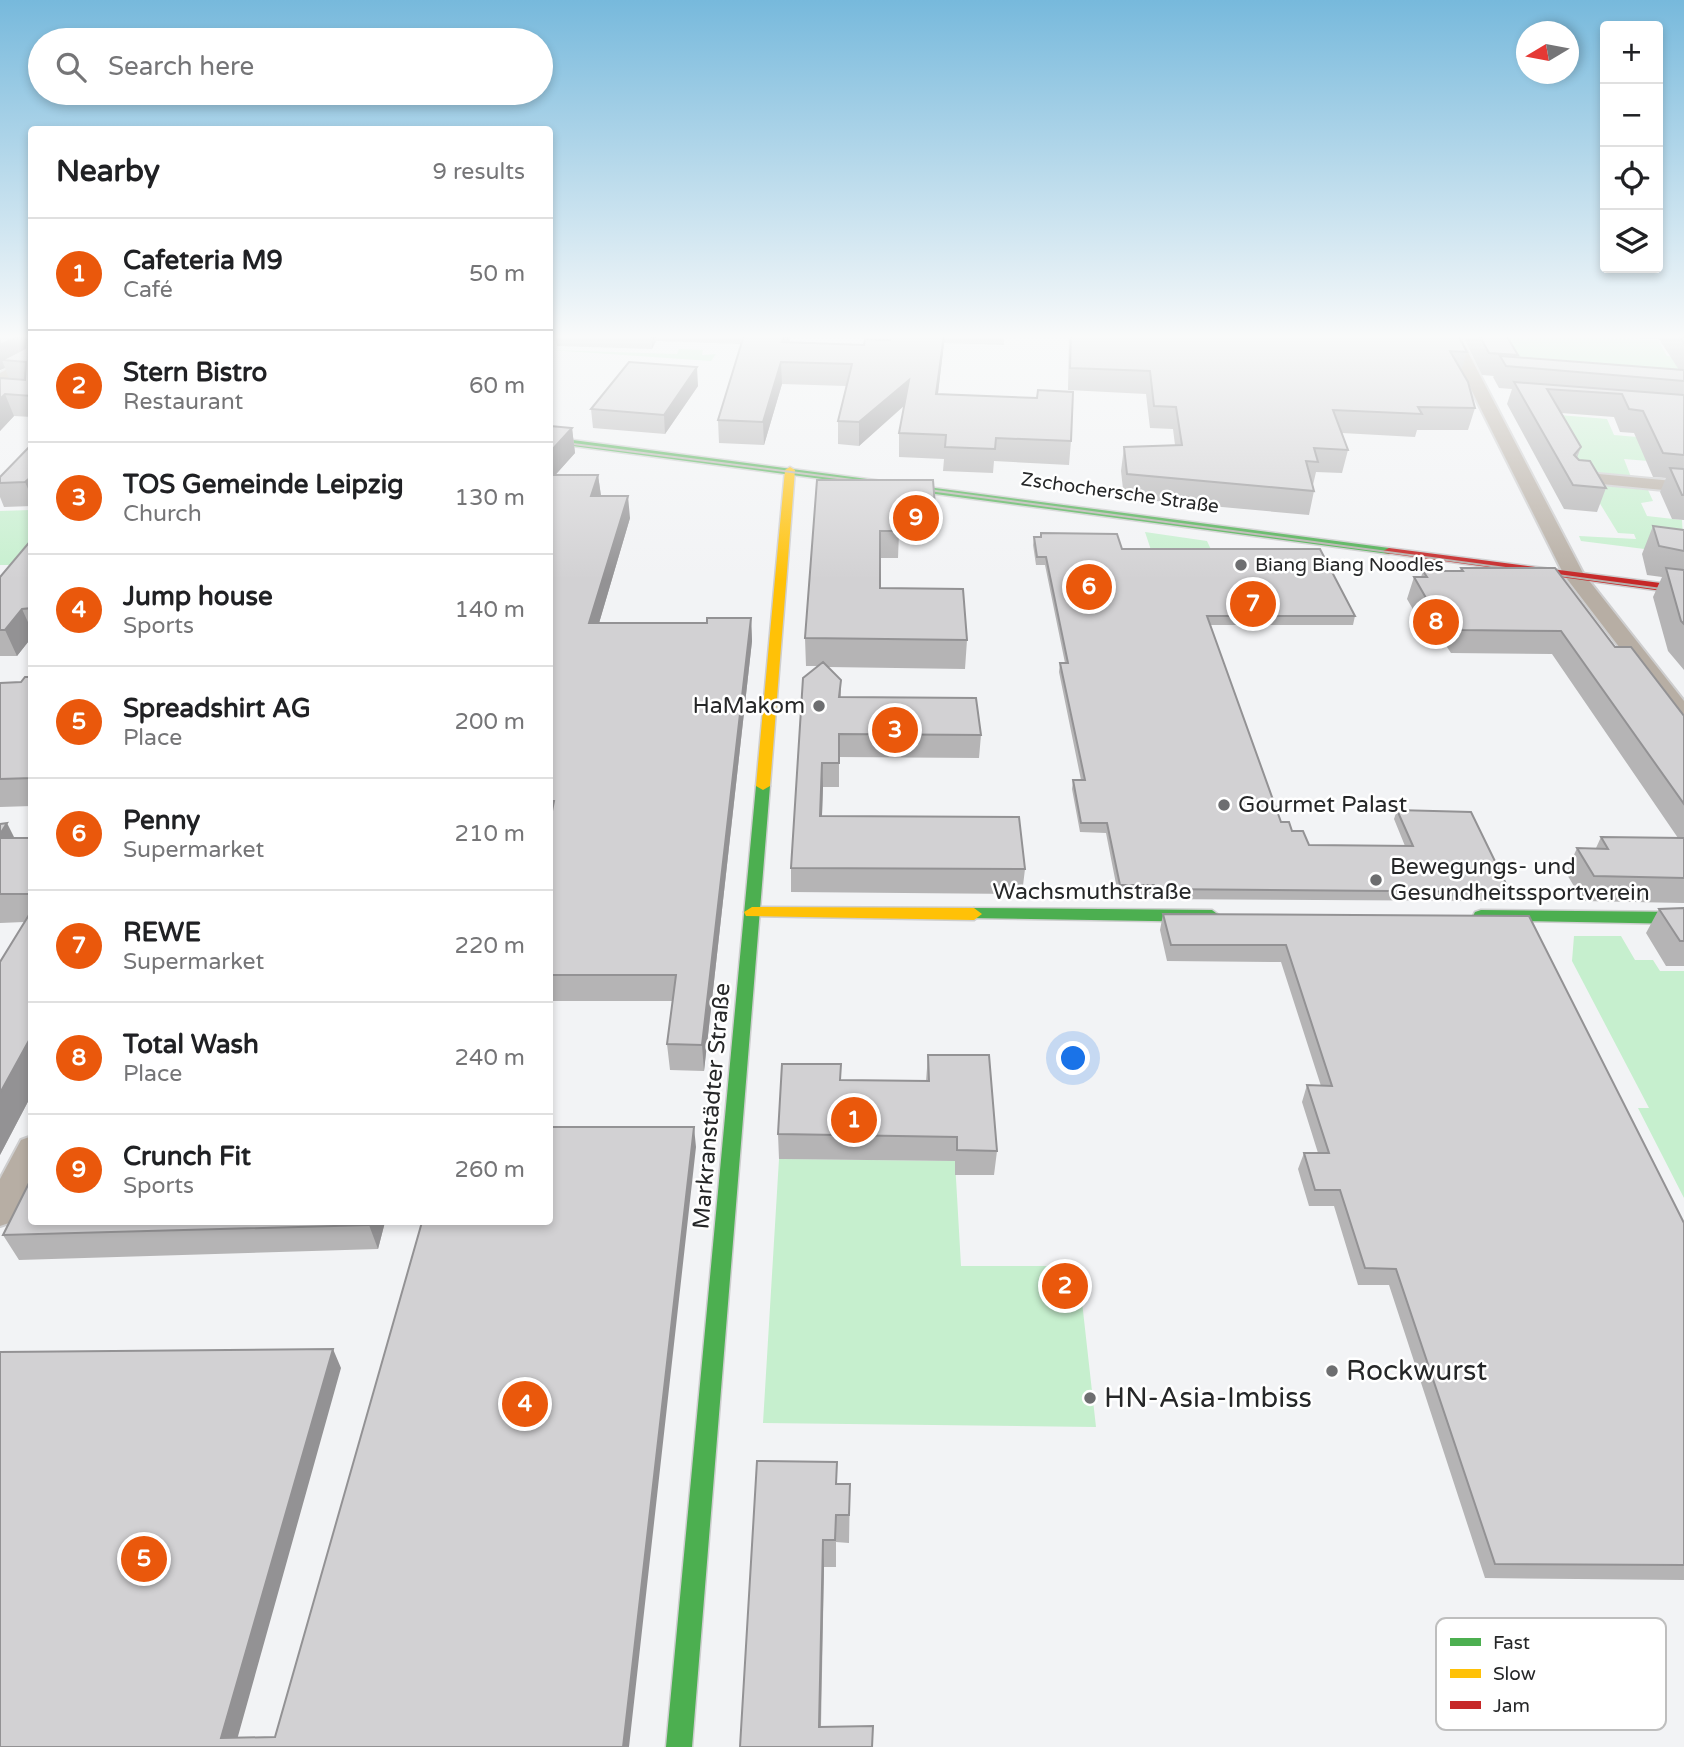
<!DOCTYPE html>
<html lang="en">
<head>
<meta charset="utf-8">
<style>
  :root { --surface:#fff; --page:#f6f6f6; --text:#202124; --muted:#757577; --line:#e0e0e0; --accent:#ea580c }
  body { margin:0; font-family:"Varela Round",sans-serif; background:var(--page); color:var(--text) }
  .controls { position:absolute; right:21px; top:21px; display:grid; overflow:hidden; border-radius:7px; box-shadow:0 4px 10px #0003 }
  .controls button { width:63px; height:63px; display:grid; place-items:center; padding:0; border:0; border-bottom:2px solid var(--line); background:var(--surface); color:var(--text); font:35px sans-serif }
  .compass { position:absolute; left:1516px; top:21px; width:63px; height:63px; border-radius:50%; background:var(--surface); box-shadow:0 4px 10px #0003; rotate:260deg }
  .you { position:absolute; left:1074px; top:1059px; width:24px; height:24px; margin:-18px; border:5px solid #fff; border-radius:50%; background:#1a73e8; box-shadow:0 0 0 10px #1a73e833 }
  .badge { display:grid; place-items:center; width:46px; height:46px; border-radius:50%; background:var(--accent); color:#fff; font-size:23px; font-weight:700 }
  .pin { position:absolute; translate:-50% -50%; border:4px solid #fff; box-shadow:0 2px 7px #0006 }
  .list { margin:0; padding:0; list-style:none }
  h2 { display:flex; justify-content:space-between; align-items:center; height:91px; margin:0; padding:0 28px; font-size:30px }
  h2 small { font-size:23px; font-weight:400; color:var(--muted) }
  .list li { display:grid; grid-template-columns:46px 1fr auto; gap:21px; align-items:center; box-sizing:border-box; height:112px; padding:0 28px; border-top:2px solid var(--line) }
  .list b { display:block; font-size:26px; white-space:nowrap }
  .list p { margin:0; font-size:23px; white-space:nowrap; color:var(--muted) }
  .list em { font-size:23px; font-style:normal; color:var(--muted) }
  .icon { flex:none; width:38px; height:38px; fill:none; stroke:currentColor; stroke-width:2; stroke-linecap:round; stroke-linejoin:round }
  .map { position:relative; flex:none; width:1684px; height:1747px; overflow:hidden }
  .search { position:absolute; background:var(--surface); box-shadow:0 4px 10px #0003; left:28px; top:28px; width:525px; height:77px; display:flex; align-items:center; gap:18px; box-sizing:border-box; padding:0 24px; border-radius:38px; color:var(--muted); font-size:26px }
  .panel { position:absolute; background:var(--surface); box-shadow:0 4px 10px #0003; left:28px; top:126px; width:525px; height:1099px; border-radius:7px }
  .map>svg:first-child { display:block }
  .green { fill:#c6efce }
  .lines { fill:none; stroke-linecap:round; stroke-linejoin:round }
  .street-casing { stroke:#cececf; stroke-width:4 }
  .fast-casing { stroke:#cececf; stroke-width:3 }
  .slow-casing { stroke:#cececf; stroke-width:3 }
  .jam-casing { stroke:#cececf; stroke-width:3 }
  .street { fill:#b7aea4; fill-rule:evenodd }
  .fast { fill:#4caf50; fill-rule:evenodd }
  .slow { fill:#ffc107; fill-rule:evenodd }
  .jam { fill:#c62828; fill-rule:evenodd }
  .tram { stroke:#b5b0ac; stroke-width:2 }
  .wall { fill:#b5b4b5 }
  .shaded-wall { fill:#939294 }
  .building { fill:#d2d1d3; stroke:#939294; stroke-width:2 }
  .poi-dot { fill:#6d6e70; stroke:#fff; stroke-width:2.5 }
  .labels { text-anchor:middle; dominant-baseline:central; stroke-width:5; stroke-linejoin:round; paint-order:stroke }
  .far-street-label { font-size:19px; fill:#262728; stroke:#fff }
  .far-poi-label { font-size:19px; fill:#262728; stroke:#fff; text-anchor:start }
  .poi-label { font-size:23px; fill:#262728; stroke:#fff; text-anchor:start }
  .street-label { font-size:23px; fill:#262728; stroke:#fff }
  .near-poi-label { font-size:28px; fill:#262728; stroke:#fff; text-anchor:start }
  .key { fill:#fff; stroke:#bebebe; stroke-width:2 }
  .key-label { font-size:19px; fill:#262728 }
</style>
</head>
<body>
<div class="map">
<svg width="1684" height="1747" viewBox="0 0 1684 1747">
  <rect width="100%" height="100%" fill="#f2f3f5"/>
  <path class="green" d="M1489,335L1658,340L1667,356L1684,357V379L1514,378Z
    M679,349L703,350L702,355L716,354L711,361L550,350L677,354Z
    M1547,414L1607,419L1614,435L1684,441V464L1624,459L1631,477L1582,472Z
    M1588,484L1648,490L1653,501L1641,503L1647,516L1682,520L1684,554L1581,541L1579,536L1636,539L1634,534L1618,533Z
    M31,510V549L19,565H0V511Z
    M1145,532L1207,541L1214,556H1153Z
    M1574,936H1621L1635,960H1653L1660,971H1684V1198L1638,1108H1649L1572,961Z
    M779,1159L955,1161L961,1266H1078L1096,1427L763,1423Z"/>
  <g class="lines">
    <g class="street-casing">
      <path id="street" d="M1444,335H1459L1583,573L1684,701V723L1676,721L1564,575Z
        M32,356V367L0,385V373Z
        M1577,472L1684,482V492L1571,481L1568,477L1571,473Z
        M32,1136V1182L12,1222L0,1226V1179L21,1140Z"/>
    </g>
    <g class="fast-casing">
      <path id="fast" d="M550,437L1389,548L1395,551L1389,554L550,443Z
        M763,782L770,786L692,1747H666L756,786Z
        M974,908L1212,910L1220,916L1212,922L968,918L966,914Z
        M1481,910L1684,912V924L1475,920L1473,916L1475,912Z"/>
    </g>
    <g class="slow-casing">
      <path id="slow" d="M790,467L795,470L770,786L763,790L756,786L785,470Z
        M752,907L974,908L982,914L974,920L746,916L744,912Z"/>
    </g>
    <g class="jam-casing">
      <path id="jam" d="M1389,548L1684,586V594L1385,553L1383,551Z"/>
    </g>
    <use href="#street" class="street"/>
    <use href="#fast" class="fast"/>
    <use href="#slow" class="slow"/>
    <use href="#jam" class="jam"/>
    <path class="tram" d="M550,441L876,483
      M914,488L1684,592"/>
  </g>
  <path class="wall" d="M0,335H32V417L14,416L0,431V378L9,379L5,368L0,370Z
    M555,335H791L789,343L864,345L890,340L891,335H1004V345L944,343L938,394L1071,441L1069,465L994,461L993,473L943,471L944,459L899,457V433L904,406L859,446L838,444V421L846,386L782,384L764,445L719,443L718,420L742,344L656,341L652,349L557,346Z
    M1069,335H1458L1467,352L1461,371L1475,408L1468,430H1417L1415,437L1342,433L1348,450L1342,473L1316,472L1313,485L1314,491L1309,515L1124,498L1121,471L1124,447L1175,445L1173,429L1150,428L1146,394L1068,390Z
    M1462,335H1506L1518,355L1517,357L1679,370L1659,339L1561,335H1684V520L1672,519L1660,492L1666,478L1653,477L1634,433L1620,432L1614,417L1561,413L1581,447L1577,458L1606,488L1597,512L1564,509L1507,404L1512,389L1499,388L1493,377L1494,376L1482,375Z
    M698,386L665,434L593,428L591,409Z
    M550,426L572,428L575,453L556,474L598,475L601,496L630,518L599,623H707L751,618L752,641L704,1071L670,1070L667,1044L673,1001H550Z
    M32,444V506L4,507L0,497V477Z
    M817,480L935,506L934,532L899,533L898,558H880V588L967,640L965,669L828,667L841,680V697L981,735L979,758L839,757V787H823L822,816L1025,869L1022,894L791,892V868L817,666H806L805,638Z
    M1653,526L1684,530V670L1668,651L1653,597L1662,577L1647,575L1642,554Z
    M1041,533L1122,549L1355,616L1353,625H1210L1281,822L1309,845L1405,846L1394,819L1397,810L1510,892L1506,901L1153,899L1152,895L1118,894L1106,833L1080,832L1072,789L1073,780H1081L1059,672L1060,663H1065L1045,565H1036L1033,545L1034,537H1040Z
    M32,539V637L17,656H0V577Z
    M1461,568L1615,647L1684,716V903L1583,901L1566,873L1577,848H1596L1601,837L1678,838L1552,654L1451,653L1447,647L1434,646L1407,599L1414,577H1421L1423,571H1460Z
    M32,677V806L0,807V683L21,682Z
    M0,824L14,838H32V1094L0,1155L24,922L0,923Z
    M1684,908V966H1666L1646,933L1659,909Z
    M1163,914L1529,916L1684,1223V1580L1485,1578L1389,1285H1358L1334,1206H1309L1298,1169L1304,1153H1318L1302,1102L1307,1085L1321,1086L1281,962L1167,961L1160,930Z
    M928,1055L997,1151L994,1175H955V1161L779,1159L778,1134L841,1080L926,1081Z
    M32,1222H385L378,1249L19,1260L3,1235Z
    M837,1484H850L849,1543L836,1542V1567H824L821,1727L740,1747Z"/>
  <path class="shaded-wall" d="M21,335H27L32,348L2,360L5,368L0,370V345Z
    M651,335H655L656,341L652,349Z
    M784,335H791L782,364V342Z
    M944,335H945L944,343L935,417L936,394Z
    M781,362L782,384L764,445L763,422Z
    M697,367L698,386L665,434L664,415Z
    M909,380L908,402L859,446V422Z
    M5,394L14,416L0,431V399Z
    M572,428L575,453L550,481V452Z
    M598,475L601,496H591Z
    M32,476V498L25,482Z
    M628,496L630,518L592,647L589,623Z
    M22,609L32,631V637L17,656L5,630Z
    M751,618L752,641L704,1071L702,1045Z
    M822,763L823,787L821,840L820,816Z
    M7,823L21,851L0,844V834Z
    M32,1035V1094L0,1155V1093Z
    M694,1127L696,1147L629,1747H623Z
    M370,1222H385L378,1249L369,1225Z
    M333,1349L341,1368L235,1747L221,1738Z
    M823,1540L824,1567L820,1747L819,1727Z"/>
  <path class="building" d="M0,335H21L0,345Z
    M26,335H32V396L5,394L0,399V378L25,380L26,362L2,360L25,348Z
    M744,335H784L782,342L864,345L865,339L890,340L891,335H944L936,394L1037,398L1038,390L1073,392L1071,441L996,438L995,449L945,447L946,435L899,433L909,380L859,422L838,421L852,364L781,362L763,422L718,420Z
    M1071,335H1458L1467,352L1450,351L1468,382L1475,408L1418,407L1422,414L1333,410L1348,450L1314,448L1318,462L1306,461L1314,491L1127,474L1124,447L1182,445L1176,407L1154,406L1150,371L1070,368Z
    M1479,335H1506L1518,355L1489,353Z
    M1679,335H1684V343Z
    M1500,356L1684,370V381L1506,366Z
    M629,362L697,367L664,415L591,409Z
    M1514,382L1684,395V455L1663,453L1643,411L1629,409L1622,394L1547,389L1581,447L1574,455L1579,460L1590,461L1606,488L1573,485Z
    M550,426L572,428L550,452Z
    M32,444V476L25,482L0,483V477Z
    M1670,468L1684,469V495H1682Z
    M550,475H598L591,496H628L589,623H707V618H751L702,1045L667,1044L676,975H550V821L554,801H550Z
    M817,480H933L935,506H898L899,531H880V588L963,589L967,640L805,638Z
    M1653,526L1684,530V551L1659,546Z
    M1041,533L1117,534L1122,549H1320L1355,616H1207L1281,822H1289L1292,831H1303L1309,845L1413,846L1397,810L1471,812L1510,892L1155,889L1154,885H1120L1107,823H1081L1073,780H1085L1060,663H1068L1046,557H1037L1034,537H1041Z
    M32,539V608L22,609L5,630H0V577Z
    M1461,568H1555L1615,647H1631L1684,716V804L1561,631L1459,630L1455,624H1441L1414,577H1427L1423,571H1463Z
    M1666,568L1684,570V624L1681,621Z
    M823,662L841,680L839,697L976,698L981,735L839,734V763H822L820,816L1019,817L1025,869L791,868L803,678Z
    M25,677H32V778L0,779V683L21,682Z
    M7,823L0,834V824Z
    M1601,837L1684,838V878L1594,876L1577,848L1608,849Z
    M0,838H32V894H0Z
    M1684,908V941H1680L1659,909Z
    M32,910V1035L0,1093V962Z
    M1163,914L1529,916L1684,1223V1565L1495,1564L1396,1269L1365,1268L1340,1190H1315L1304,1153H1329L1307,1085L1332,1086L1286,945H1171Z
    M928,1055H989L997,1151L957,1150V1137L778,1134L782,1064H841L840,1080L929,1081Z
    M550,1127H694L623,1747H0V1352L333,1349L221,1738L275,1737L422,1222H550Z
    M32,1177V1222H370L369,1225L3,1235Z
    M757,1461L837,1462L836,1484H850L849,1515H836L835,1540H823L819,1727L873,1726L872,1747H740Z"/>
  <linearGradient id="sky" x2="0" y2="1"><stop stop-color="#77b9dc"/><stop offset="0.58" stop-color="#f9fafa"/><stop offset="1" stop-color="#f9fafa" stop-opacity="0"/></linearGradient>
  <rect width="1684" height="580" fill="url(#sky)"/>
  <g class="poi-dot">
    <circle cx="1241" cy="565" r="7"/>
    <circle cx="819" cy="706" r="7"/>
    <circle cx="1224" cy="805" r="7"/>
    <circle cx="1376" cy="880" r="7"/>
    <circle cx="1332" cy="1371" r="7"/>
    <circle cx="1090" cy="1398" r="7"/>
  </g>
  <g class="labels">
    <g class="far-street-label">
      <text transform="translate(1120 493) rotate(8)">Zschochersche Straße</text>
    </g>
    <g class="far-poi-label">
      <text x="1255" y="565">Biang Biang Noodles</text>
    </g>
    <g class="poi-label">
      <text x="805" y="706" text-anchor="end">HaMakom</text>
      <text x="1238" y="805">Gourmet Palast</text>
      <text x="1390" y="867">Bewegungs- und<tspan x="1390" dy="26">Gesundheitssportverein</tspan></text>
    </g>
    <g class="street-label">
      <text x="1092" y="892">Wachsmuthstraße</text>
      <text transform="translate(712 1106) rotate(-85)">Markranstädter Straße</text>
    </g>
    <g class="near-poi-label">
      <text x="1346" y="1371">Rockwurst</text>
      <text x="1104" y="1398">HN-Asia-Imbiss</text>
    </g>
  </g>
  <rect x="1436" y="1618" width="230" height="112" rx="10" class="key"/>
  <rect x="1450" y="1638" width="31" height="8" fill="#4caf50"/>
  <rect x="1450" y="1669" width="31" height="9" fill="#ffc107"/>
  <rect x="1450" y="1701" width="31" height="8" fill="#c62828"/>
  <g class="key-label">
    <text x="1493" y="1649">Fast</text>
    <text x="1493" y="1680">Slow</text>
    <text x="1493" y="1712">Jam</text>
  </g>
</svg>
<div class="controls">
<button>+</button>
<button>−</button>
<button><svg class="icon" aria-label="locate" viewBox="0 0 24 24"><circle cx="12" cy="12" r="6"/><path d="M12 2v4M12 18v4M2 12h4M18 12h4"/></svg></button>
<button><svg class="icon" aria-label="layers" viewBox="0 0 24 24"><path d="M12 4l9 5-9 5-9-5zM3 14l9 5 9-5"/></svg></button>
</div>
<svg class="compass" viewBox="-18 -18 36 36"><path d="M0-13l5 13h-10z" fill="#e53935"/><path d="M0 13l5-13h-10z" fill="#757577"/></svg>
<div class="you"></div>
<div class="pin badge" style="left:854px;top:1120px">1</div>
<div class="pin badge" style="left:1065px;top:1286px">2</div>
<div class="pin badge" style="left:895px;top:730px">3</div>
<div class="pin badge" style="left:525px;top:1404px">4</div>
<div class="pin badge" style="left:144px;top:1559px">5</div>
<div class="pin badge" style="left:1089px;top:587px">6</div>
<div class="pin badge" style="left:1253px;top:604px">7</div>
<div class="pin badge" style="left:1436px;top:622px">8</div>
<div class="pin badge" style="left:916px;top:518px">9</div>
<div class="search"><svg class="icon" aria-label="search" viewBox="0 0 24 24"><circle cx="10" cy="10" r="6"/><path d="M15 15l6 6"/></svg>Search here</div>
<section class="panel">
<h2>Nearby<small>9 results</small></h2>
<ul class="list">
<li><span class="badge">1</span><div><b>Cafeteria M9</b><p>Café</p></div><em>50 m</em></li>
<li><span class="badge">2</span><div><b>Stern Bistro</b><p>Restaurant</p></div><em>60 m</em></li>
<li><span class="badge">3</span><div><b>TOS Gemeinde Leipzig</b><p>Church</p></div><em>130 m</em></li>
<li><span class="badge">4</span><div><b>Jump house</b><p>Sports</p></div><em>140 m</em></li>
<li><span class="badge">5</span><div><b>Spreadshirt AG</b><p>Place</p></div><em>200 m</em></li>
<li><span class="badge">6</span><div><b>Penny</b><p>Supermarket</p></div><em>210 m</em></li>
<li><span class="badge">7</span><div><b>REWE</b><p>Supermarket</p></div><em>220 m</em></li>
<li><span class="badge">8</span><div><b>Total Wash</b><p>Place</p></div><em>240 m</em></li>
<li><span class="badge">9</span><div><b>Crunch Fit</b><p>Sports</p></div><em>260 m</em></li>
</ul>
</section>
</div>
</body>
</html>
